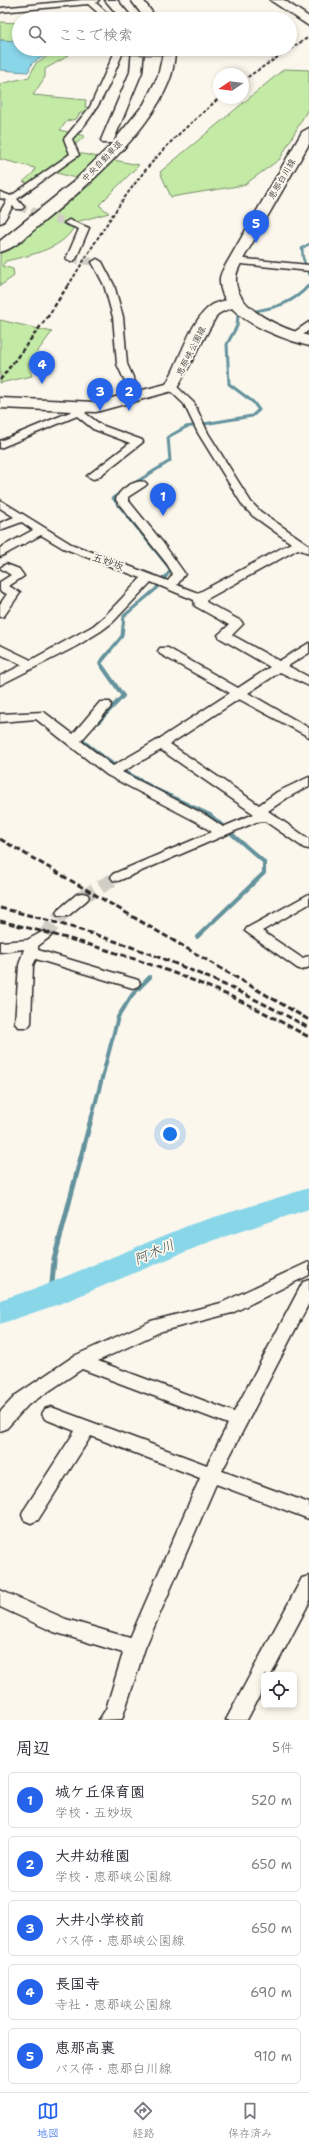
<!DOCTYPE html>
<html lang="ja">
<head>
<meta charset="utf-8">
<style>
  :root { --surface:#fff; --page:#f2f2f3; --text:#2b2b33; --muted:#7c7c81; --line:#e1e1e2; --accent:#2563eb }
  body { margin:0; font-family:"Shantell Sans","Klee One",sans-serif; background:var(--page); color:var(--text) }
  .controls { position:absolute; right:12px; bottom:12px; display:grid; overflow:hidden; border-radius:6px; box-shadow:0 2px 6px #0003 }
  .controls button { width:36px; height:36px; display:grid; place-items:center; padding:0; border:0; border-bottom:1px solid var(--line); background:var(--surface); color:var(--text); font:20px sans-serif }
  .compass { position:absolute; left:213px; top:68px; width:36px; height:36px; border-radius:50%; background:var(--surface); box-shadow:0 2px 6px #0003; rotate:257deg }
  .you { position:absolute; left:170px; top:1134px; width:14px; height:14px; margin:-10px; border:3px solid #fff; border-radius:50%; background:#1a73e8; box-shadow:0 0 0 6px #1a73e833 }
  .badge { display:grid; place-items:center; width:26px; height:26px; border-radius:50%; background:var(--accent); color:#fff; font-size:13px; font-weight:700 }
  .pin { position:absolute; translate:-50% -33px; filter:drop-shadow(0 1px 2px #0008) }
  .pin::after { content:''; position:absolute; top:21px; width:14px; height:12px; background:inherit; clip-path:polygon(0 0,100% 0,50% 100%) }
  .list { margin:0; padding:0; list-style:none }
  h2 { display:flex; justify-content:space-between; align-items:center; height:52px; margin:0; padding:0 16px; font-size:17px }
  h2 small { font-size:13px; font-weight:400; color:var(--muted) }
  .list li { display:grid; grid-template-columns:26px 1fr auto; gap:12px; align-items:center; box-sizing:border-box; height:56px; margin:0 8px 8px; padding:0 8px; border:1px solid var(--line); border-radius:6px }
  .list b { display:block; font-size:15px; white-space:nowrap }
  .list p { margin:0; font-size:13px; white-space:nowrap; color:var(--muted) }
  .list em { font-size:13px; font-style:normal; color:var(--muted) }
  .icon { flex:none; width:22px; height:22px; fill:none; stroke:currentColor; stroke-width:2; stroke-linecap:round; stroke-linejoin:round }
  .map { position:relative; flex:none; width:309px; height:1720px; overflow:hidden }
  .search { position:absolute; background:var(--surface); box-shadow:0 2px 6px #0003; left:12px; right:12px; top:12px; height:44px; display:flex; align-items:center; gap:10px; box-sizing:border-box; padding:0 14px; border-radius:22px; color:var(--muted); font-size:15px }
  .sheet { height:372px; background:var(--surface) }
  nav { display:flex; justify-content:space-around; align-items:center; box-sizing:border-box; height:56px; border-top:1px solid var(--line); background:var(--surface); font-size:11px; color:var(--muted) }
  nav a { display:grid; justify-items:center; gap:2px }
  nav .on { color:var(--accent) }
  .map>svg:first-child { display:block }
  .green { fill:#c3eba6; stroke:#778b68 }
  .water { fill:#8ad6e9; stroke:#64929d }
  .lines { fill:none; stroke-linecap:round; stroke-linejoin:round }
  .stream-far3 { stroke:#64929d; stroke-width:2.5 }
  .stream-far2 { stroke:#64929d; stroke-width:3 }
  .stream-far1 { stroke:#64929d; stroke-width:4 }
  .stream { stroke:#64929d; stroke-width:5 }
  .river { fill:#8ad6e9; fill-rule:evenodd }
  .street-tunnel-far1 { stroke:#d1cec5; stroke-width:8; stroke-dasharray:8 4.5; stroke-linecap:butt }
  .street-tunnel { stroke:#d1cec5; stroke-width:14; stroke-dasharray:14 7; stroke-linecap:butt }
  .street-casing { stroke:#2b2b2b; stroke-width:3 }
  .secondary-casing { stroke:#2b2b2b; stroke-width:3 }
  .primary-casing { stroke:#2b2b2b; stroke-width:3 }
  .highway-casing { stroke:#2b2b2b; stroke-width:3 }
  .street { fill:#fbf7ec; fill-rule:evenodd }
  .secondary { fill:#fbf7ec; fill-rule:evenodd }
  .primary { fill:#fbf7ec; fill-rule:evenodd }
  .highway { fill:#fbf7ec; fill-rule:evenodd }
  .rail-far2 { stroke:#2b2b2b; stroke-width:2; stroke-dasharray:3.5 2; stroke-linecap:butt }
  .rail-far1 { stroke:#2b2b2b; stroke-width:2.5; stroke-dasharray:4.5 2.5; stroke-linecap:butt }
  .rail { stroke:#2b2b2b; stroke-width:3; stroke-dasharray:6 3; stroke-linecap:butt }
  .street-bridge-casing { stroke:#2b2b2b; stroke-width:10; stroke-linecap:butt }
  .street-bridge { stroke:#fbf7ec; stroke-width:8 }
  .labels { text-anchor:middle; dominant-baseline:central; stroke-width:3.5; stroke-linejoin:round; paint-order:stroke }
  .far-street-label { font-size:9px; fill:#2b2b2b; stroke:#fbf7ec }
  .street-label { font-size:11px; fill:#2b2b2b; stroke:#fbf7ec }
  .near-water-label { font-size:14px; font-style:italic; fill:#43565a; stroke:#fbf7ec }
</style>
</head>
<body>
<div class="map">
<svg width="309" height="1720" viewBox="0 0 309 1720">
  <rect width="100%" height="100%" fill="#fbf7ec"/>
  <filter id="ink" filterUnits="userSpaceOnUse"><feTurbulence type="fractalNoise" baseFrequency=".025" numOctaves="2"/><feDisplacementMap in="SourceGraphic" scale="8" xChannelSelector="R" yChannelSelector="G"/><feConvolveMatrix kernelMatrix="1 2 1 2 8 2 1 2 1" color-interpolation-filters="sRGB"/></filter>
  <g filter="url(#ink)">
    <path class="green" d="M0,22L19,23V41L0,40Z
      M60,49H75L63,59L45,69V77L33,95L86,100L85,107L91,108L87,113H80L76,119L67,121L60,130L85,136L68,151L139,165L99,205L109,213L76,222C67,249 30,255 6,261L2,266L13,269L14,276L0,286V252L93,183L50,171L31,184L23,182L34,172L35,168L0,159V84L29,77L36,63Z
      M284,69L309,70V107L280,159L244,185L171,197L160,172Z
      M0,320L52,332L28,364L32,376L0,383Z"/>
    <path class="water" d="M0,40L19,41V49H57L32,63L28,72L0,70Z"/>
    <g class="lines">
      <path class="stream-far3" d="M309,244L302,248L303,258L309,274"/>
      <path class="stream-far2" d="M250,312C274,308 293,304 309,285
        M130,486L170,461L168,437L186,427L252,416L259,410L253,402L229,384L227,344L237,326L238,315L244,313
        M109,652L122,636L124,616L156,589L171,570L113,498L123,491"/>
      <path class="stream-far1" d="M97,723L123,696L100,663L110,651
        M82,737L80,739L115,766L155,789L210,815L264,862V873L197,937
        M91,1120L118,1017L132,995L150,977"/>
      <path class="stream" d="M51,1295L54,1260L91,1119"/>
      <path class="river" d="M309,1188V1209L214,1240L62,1303L0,1324V1300L40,1287L192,1224Z"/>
      <path class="street-tunnel-far1" d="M19,207L69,223
        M71,259L97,262"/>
      <path class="street-tunnel" d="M82,897L118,877
        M44,936L63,913"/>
      <g class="street-casing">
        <path id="street" d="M82,0H99L96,3L114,19H105L88,4L0,12V8Z
          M116,49H124C111,83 98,113 72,139L79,155L17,199L24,207L22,209H16L13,206L3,222L0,223V212L7,200L0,198V192L11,196L70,154L64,139L90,107Z
          M69,220L89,228L76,259L71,262L66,259L79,229L64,223Z
          M235,258L309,265V271L232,263V259Z
          M97,259L102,262L114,285L123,317L127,364L142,397L141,399H133L132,397L117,364L113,317L104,285L92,262Z
          M309,322V330L298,339H290V335Z
          M171,384L175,385L194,403L208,433L251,502L261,512L309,545V553L298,549L207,599L206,602L241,621L243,624L232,635L279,661L309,643V653L288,666L309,677V686L280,672L248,693L309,728V737L239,699L170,744L259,805L277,792L309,777V786L287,798L268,811L309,839V849L304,848L265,821L256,822L118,881L113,880L111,877L113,874L212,832L197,822L107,775L36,719L0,722V714L44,712L73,734L100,702H110L111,705L110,708L81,741L113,766L156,741L230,693L160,654L158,651L160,648H168L238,688L270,667L220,638L218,635L229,625L195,606L194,600L151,582L113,622L101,631L75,647L0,685V676L22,665L0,654V645L31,660L93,626L105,616L141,578L63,548L41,535L0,557V548L33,530L22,522L0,530V523L14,517L0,508V500L71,544L168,581L173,574L167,564L116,500C118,490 135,479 145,482L147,484L145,486L128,497V500L163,543L185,574L177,585L198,593L291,543L253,516L243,506L198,433L184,404L166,387ZM161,750L254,814L223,827L207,816L122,772Z
          M87,405L92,408L85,413L101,425L142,440L143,442L97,478L93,479L87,476L130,443L93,429L77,416L0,448V441Z
          M6,564L19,569L24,576L9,586L20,593L4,616L0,617V604L7,594L0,591V582L11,575L0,568Z
          M82,893L87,894L89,897L87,900L68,916H58L56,913L58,910L77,894Z
          M309,894V904L262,931L302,958L309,956V967L302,970L297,968L245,931L247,928Z
          M44,931L49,933L51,936L38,946V950L138,980L140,983L138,986L133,988L36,959L33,965L31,1023L28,1027H18L15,1023L19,965L24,949L0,952V942L27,940Z
          M309,1262V1275L232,1313L162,1331L98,1361L234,1412L303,1282L309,1280V1303L222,1471L309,1503V1519L216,1484L145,1648L122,1719L99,1720L106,1709L123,1653L54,1632L0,1607V1590L66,1619L130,1638L200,1478L91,1436L38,1520L31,1523L24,1520L22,1515L24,1510L75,1431L45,1419L42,1414L45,1409L51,1407L207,1465L228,1424L82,1369L28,1405L6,1429L0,1431V1412L16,1395L74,1356L151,1321L221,1303Z
          M309,1576V1603L271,1675H264V1687L247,1720H226L302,1578Z"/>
      </g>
      <g class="secondary-casing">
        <path id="secondary" d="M236,298L243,302C239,308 224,309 217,315L176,390L96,412L0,408V398L96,402L166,384C180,362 190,319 212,305C219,301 229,300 236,298Z"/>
      </g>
      <g class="primary-casing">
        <path id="primary" d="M270,0H284L309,17V26Z
          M309,128V144L242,261C240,266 236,272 236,278C234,310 284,329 309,336V346C280,338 217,317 220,278C221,272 225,266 228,261L302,132Z"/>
      </g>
      <g class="highway-casing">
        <path id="highway" d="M105,0H117L133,19H121Z
          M131,0H143L157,19H145Z
          M132,49H144L142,72L113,142L144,104L158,76L164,49H176C174,58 174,67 171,76C153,130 86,188 42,223C30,233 15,249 0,252V241L72,183L113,143H103L101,140L130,72Z"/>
      </g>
      <use href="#street" class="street"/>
      <use href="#secondary" class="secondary"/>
      <use href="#primary" class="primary"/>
      <use href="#highway" class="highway"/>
      <path class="rail-far2" d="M290,49L309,37
        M243,80L290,49
        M68,286C98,238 127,187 167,146C183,129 202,114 219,98"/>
      <path class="rail-far1" d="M0,380L49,315L68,285"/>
      <path class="rail" d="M0,839L309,1020
        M0,908C109,934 211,973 309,1028
        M0,921C84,941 169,967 247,1004C268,1014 288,1026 309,1037"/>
      <g class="street-bridge-casing">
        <path id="street-bridge" d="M120,50L188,51"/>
      </g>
      <use href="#street-bridge" class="street-bridge"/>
    </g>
  </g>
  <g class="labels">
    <g class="far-street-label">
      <text transform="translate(102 161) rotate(-46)">中央自動車道</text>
      <text transform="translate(282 179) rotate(-60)">恵那白川線</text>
      <text transform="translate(191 351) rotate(-63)">恵那峡公園線</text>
    </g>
    <g class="street-label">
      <text transform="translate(108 562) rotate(19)">五妙坂</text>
    </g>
    <g class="near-water-label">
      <text transform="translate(154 1252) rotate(-23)">阿木川</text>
    </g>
  </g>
</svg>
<div class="controls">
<button><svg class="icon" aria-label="locate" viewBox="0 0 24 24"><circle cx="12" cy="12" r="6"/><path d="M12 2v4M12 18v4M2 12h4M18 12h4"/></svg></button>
</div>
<svg class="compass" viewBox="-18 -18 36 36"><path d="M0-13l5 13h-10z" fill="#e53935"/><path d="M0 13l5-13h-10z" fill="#7c7c81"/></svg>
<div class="you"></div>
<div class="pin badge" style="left:163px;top:516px">1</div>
<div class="pin badge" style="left:129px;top:411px">2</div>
<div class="pin badge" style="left:100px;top:411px">3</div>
<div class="pin badge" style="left:42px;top:384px">4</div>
<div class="pin badge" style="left:256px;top:243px">5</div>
<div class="search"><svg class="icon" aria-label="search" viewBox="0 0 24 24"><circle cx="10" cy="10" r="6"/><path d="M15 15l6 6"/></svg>ここで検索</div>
</div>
<section class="sheet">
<h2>周辺<small>5件</small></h2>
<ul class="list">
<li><span class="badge">1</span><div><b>城ケ丘保育園</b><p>学校 · 五妙坂</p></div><em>520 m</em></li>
<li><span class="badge">2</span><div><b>大井幼稚園</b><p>学校 · 恵那峡公園線</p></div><em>650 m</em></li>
<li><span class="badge">3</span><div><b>大井小学校前</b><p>バス停 · 恵那峡公園線</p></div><em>650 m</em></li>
<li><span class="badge">4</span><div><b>長国寺</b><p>寺社 · 恵那峡公園線</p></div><em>690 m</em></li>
<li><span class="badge">5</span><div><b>恵那高裏</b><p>バス停 · 恵那白川線</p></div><em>910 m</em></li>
</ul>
</section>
<nav>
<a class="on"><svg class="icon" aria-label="map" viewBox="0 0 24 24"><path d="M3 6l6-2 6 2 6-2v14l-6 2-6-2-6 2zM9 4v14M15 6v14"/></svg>地図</a>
<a><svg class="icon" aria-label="directions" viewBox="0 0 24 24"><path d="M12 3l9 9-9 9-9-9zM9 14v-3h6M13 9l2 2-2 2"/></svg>経路</a>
<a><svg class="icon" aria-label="saved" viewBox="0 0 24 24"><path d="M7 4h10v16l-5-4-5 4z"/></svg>保存済み</a>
</nav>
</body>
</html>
